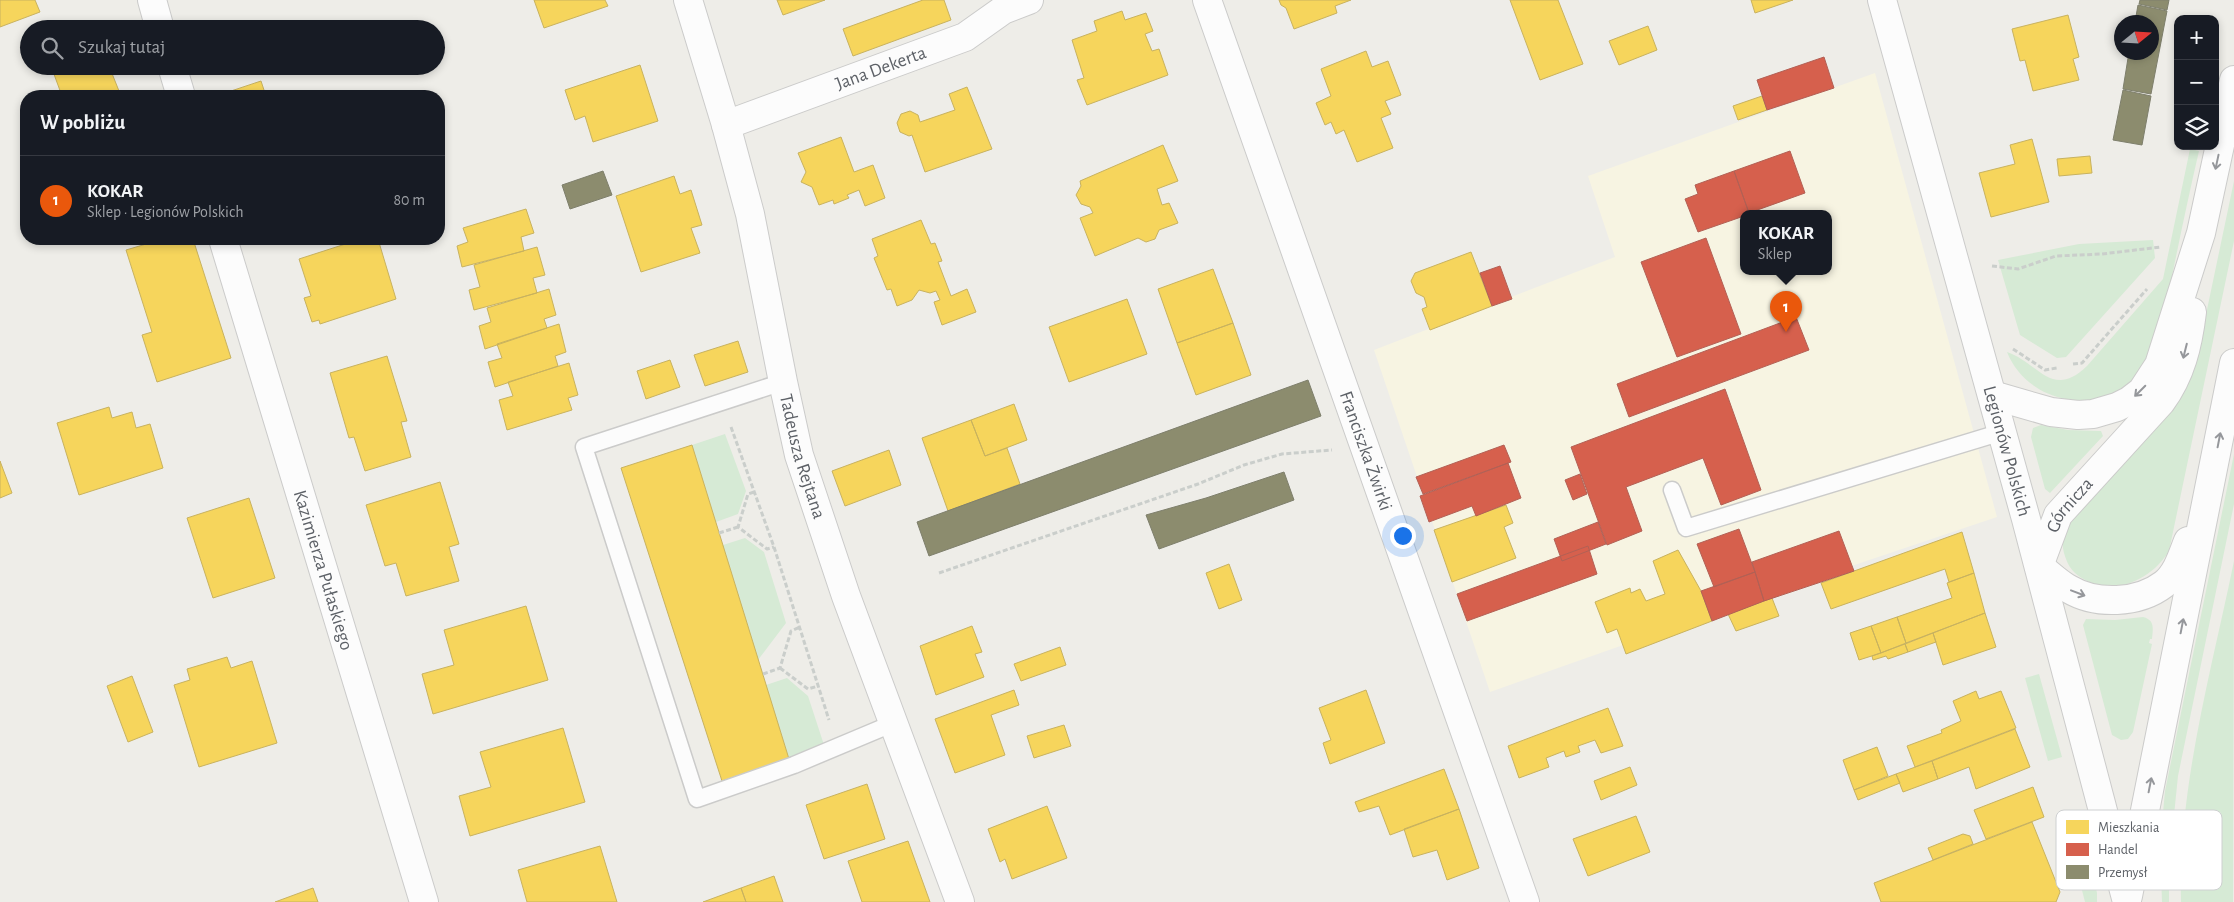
<!DOCTYPE html>
<html lang="pl">
<head>
<meta charset="utf-8">
<style>
  :root { --surface:#171b24; --page:#242831; --text:#f1f3f6; --muted:#9ea1a6; --line:#363941; --accent:#ea580c }
  body { margin:0; font-family:"Alegreya Sans",sans-serif; background:var(--page); color:var(--text) }
  .controls { position:absolute; right:15px; top:15px; display:grid; overflow:hidden; border-radius:10px; box-shadow:0 2px 8px #0003 }
  .controls button { width:45px; height:45px; display:grid; place-items:center; padding:0; border:0; border-bottom:1px solid var(--line); background:var(--surface); color:var(--text); font:25px sans-serif }
  .compass { position:absolute; left:2114px; top:15px; width:45px; height:45px; border-radius:50%; background:var(--surface); box-shadow:0 2px 8px #0003; rotate:72deg }
  .you { position:absolute; left:1402px; top:535px; width:18px; height:18px; margin:-12px; border:4px solid #fff; border-radius:50%; background:#1a73e8; box-shadow:0 0 0 8px #1a73e833 }
  .badge { display:grid; place-items:center; width:32px; height:32px; border-radius:50%; background:var(--accent); color:#fff; font-size:16px; font-weight:700 }
  .pin { position:absolute; translate:-50% -41px; filter:drop-shadow(0 1px 2px #0008) }
  .pin::after { content:''; position:absolute; top:26px; width:18px; height:15px; background:inherit; clip-path:polygon(0 0,100% 0,50% 100%) }
  .popup { position:absolute; left:1740px; top:210px; width:92px; height:65px; box-sizing:border-box; display:grid; place-content:center; border-radius:10px; background:var(--surface); filter:drop-shadow(0 1px 4px #0005); font-size:16px; white-space:nowrap; color:var(--muted) }
  .popup b { font-size:19px; color:var(--text) }
  .popup::after { content:''; position:absolute; left:50%; top:100%; margin-left:-10px; border:10px solid transparent; border-top-color:var(--surface) }
  .list { margin:0; padding:0; list-style:none }
  h2 { display:flex; justify-content:space-between; align-items:center; height:65px; margin:0; padding:0 20px; font-size:21px }
  h2 small { font-size:16px; font-weight:400; color:var(--muted) }
  .list li { display:grid; grid-template-columns:32px 1fr auto; gap:15px; align-items:center; box-sizing:border-box; height:90px; padding:0 20px; border-top:1px solid var(--line) }
  .list b { display:block; font-size:19px; white-space:nowrap }
  .list p { margin:0; font-size:16px; white-space:nowrap; color:var(--muted) }
  .list em { font-size:16px; font-style:normal; color:var(--muted) }
  .icon { flex:none; width:28px; height:28px; fill:none; stroke:currentColor; stroke-width:2; stroke-linecap:round; stroke-linejoin:round }
  .map { position:relative; flex:none; width:2234px; height:902px; overflow:hidden }
  .search { position:absolute; background:var(--surface); box-shadow:0 2px 8px #0003; left:20px; top:20px; width:425px; height:55px; display:flex; align-items:center; gap:12px; box-sizing:border-box; padding:0 18px; border-radius:28px; color:var(--muted); font-size:19px }
  .panel { position:absolute; background:var(--surface); box-shadow:0 2px 8px #0003; left:20px; top:90px; width:425px; height:155px; border-radius:20px }
  .map>svg:first-child { display:block }
  .commercial { fill:#f7f4e2; fill-rule:evenodd }
  .green { fill:#d6ead5 }
  .homes { fill:#f6d55c; stroke:#c8b25f }
  .shops { fill:#d6604d; stroke:#b26055 }
  .industry { fill:#8c8c6e; stroke:#7e7f6c }
  .lines { fill:none; stroke-linecap:round; stroke-linejoin:round }
  .service-casing { stroke:#cbcbca; stroke-width:19 }
  .minor-casing { stroke:#cbcbca; stroke-width:30 }
  .tertiary-casing { stroke:#cbcbca; stroke-width:30 }
  .path { stroke:#cacecb; stroke-width:3; stroke-dasharray:5 2.5; stroke-linecap:butt }
  .service { stroke:#fcfcfc; stroke-width:16 }
  .minor { stroke:#fcfcfc; stroke-width:28 }
  .tertiary { stroke:#fcfcfc; stroke-width:28 }
  .oneway { stroke:#95979b }
  .labels { text-anchor:middle; dominant-baseline:central; stroke-width:5; stroke-linejoin:round; paint-order:stroke }
  .street-label { font-size:19px; fill:#5d6167; stroke:#fff }
  .key { fill:#fff; stroke:#ced0d1; stroke-width:1 }
  .key-label { font-size:14px; fill:#5d6167 }
</style>
</head>
<body>
<div class="map">
<svg width="2234" height="902" viewBox="0 0 2234 902">
  <rect width="100%" height="100%" fill="#eeede8"/>
  <path class="commercial" d="M1875,73L1997,517L1765,595L1490,692L1374,350L1615,257L1588,176ZM1744,213H1828V271H1744Z"/>
  <path class="green" d="M2190,149L2199,151C2189,194 2180,237 2171,281C2165,310 2161,342 2146,368C2130,395 2095,405 2066,399C2039,394 2017,377 2007,352C2039,363 2052,400 2087,366L2163,279Z
    M2234,181V241L2169,551C2153,578 2117,596 2087,581C2077,576 2070,570 2066,559C2064,554 2062,547 2063,540C2064,533 2068,525 2071,519L2183,390L2196,362Z
    M2153,240L2155,258L2066,357L2057,358L2020,335L1998,260L2079,244Z
    M2041,425L2068,430L2101,431L2103,436L2050,493L2045,489L2031,437L2033,428Z
    M725,434L746,491L738,514L716,522L692,445Z
    M2234,454V504L2178,776L2169,864V902H2162L2160,845L2165,791Z
    M745,538L764,552L786,623L758,660L723,545Z
    M2234,561L2233,902H2181C2178,787 2211,673 2234,561Z
    M2143,617C2155,620 2153,628 2152,639H2150L2149,643L2152,644L2133,732L2128,739L2121,740L2112,735L2083,625L2086,619L2115,620Z
    M2039,674L2062,757L2048,761L2025,678Z
    M787,678L808,696L824,745L789,759L766,685Z
    M2068,835L2086,846L2097,893V902H2085Z"/>
  <path class="homes" d="M0,0H35L40,12L0,27Z
    M534,0H605L608,6L544,28Z
    M777,0H825L783,15Z
    M923,0H944L951,20L853,56L843,29Z
    M1279,0H1351L1335,6L1337,13L1294,29L1286,8L1281,5Z
    M1510,0H1558L1583,64L1540,80Z
    M1751,0H1793L1755,13Z
    M1122,11L1125,20L1146,13L1153,31L1145,34L1152,51L1159,49L1168,75L1087,105L1077,80L1084,78L1072,40L1097,31L1094,21Z
    M2068,15L2079,57L2073,59L2079,80L2033,91L2025,60L2020,61L2012,29Z
    M1648,26L1657,50L1619,65L1609,41Z
    M1366,51L1372,67L1388,61L1401,95L1385,101L1391,114L1381,118L1393,148L1357,162L1344,130L1336,134L1331,122L1325,125L1316,103L1331,96L1321,69Z
    M640,65L658,121L593,142L585,116L575,120L565,90Z
    M51,66H109L121,96H62Z
    M261,81L266,96H216Z
    M967,87L992,149L925,172L912,135L909,136L900,132L897,123L901,114L910,111L918,115L920,122L955,110L949,94Z
    M1762,96L1767,110L1738,120L1733,106Z
    M841,137L854,172L873,165L885,198L865,206L859,190L847,195L849,198L834,204L833,200L819,205L812,187L801,182L806,172L798,153Z
    M2032,139L2049,202L1991,217L1979,173L2015,164L2010,145Z
    M1163,145L1178,181L1157,189L1162,205L1169,203L1178,223L1159,230L1155,239L1146,242L1138,238L1095,256L1080,218L1093,213L1090,207L1081,204L1076,195L1081,186L1080,181Z
    M2090,156L2092,173L2059,176L2057,159Z
    M674,176L680,194L691,190L702,225L691,228L700,253L641,272L616,196Z
    M526,209L534,233L521,237L524,251L462,267L457,246L468,242L463,228Z
    M921,220L931,244L935,243L942,261L938,262L951,296L967,289L976,312L942,325L934,302L940,300L936,291L930,293L919,290L912,300L897,306L891,289L887,290L874,258L878,256L872,239Z
    M163,239H193L231,358L157,382L142,335L152,332L126,250Z
    M361,239H378L396,299L320,324L319,320L312,322L304,298L311,296L299,259Z
    M537,247L545,275L533,278L537,293L474,310L469,290L480,287L474,265Z
    M1471,252L1492,306L1430,330L1422,309L1427,307L1424,297L1416,293L1411,281L1415,273Z
    M1213,269L1233,323L1177,343L1158,289Z
    M549,289L556,315L544,319L547,328L485,349L479,326L491,322L487,308Z
    M1127,299L1147,354L1069,382L1049,327Z
    M1233,323L1251,375L1196,395L1177,343Z
    M559,324L566,352L555,356L558,366L495,387L488,362L502,358L497,344Z
    M738,341L748,372L705,386L694,355Z
    M387,356L407,421L401,422L411,457L365,471L354,437L349,438L330,373Z
    M670,360L680,387L646,399L637,371Z
    M569,363L578,395L568,398L572,410L507,430L499,400L513,396L508,382Z
    M1014,404L1027,440L985,456L971,420Z
    M109,407L112,418L132,412L136,428L150,424L163,468L79,495L57,423Z
    M971,420L985,456L1007,448L1020,484L948,511L922,438Z
    M692,445L789,759L722,781L621,468Z
    M889,450L901,485L845,506L832,471Z
    M0,461L12,493L0,498Z
    M440,482L459,544L449,547L459,581L406,596L396,563L385,566L366,505Z
    M249,498L275,578L213,598L187,518Z
    M1506,505L1513,523L1504,527L1516,558L1452,582L1434,530Z
    M1962,532L1974,573L1949,582L1945,569L1831,609L1821,583Z
    M1678,550L1701,591L1712,621L1626,654L1617,629L1607,633L1595,602L1630,588L1631,593L1640,589L1646,601L1665,594L1653,561Z
    M1229,564L1242,600L1219,609L1206,573Z
    M1974,573L1985,613L1906,643L1897,617L1952,598L1947,583Z
    M1772,598L1779,616L1736,631L1728,614Z
    M526,606L548,680L433,714L422,674L454,665L444,630Z
    M1985,613L1996,647L1943,665L1933,633Z
    M1897,617L1906,643L1881,653L1871,626Z
    M972,626L982,652L975,654L984,677L936,695L920,646Z
    M1871,626L1881,653L1859,660L1850,633Z
    M1933,633L1936,642L1908,652L1905,644Z
    M1905,644L1908,652L1888,659L1886,656L1873,660L1872,656Z
    M1060,647L1066,665L1021,681L1014,664Z
    M227,657L231,668L252,661L277,743L199,767L174,685L190,680L187,669Z
    M132,676L153,732L128,742L107,686Z
    M1014,690L1019,705L991,715L1005,755L955,773L935,719Z
    M1366,690L1385,743L1330,764L1323,743L1331,740L1319,708Z
    M1976,691L1979,699L2001,691L2016,728L1915,767L1907,746L1942,733L1941,730L1961,721L1953,701Z
    M1608,708L1623,746L1601,753L1595,740L1578,746L1580,752L1566,757L1564,751L1546,758L1549,767L1519,778L1508,746Z
    M1064,725L1071,746L1034,758L1027,736Z
    M563,728L585,802L470,836L459,796L491,787L480,752Z
    M2015,729L2030,767L1976,789L1969,767L1938,779L1932,761Z
    M1877,747L1888,776L1854,790L1843,760Z
    M1932,761L1938,779L1903,792L1896,774Z
    M1630,767L1637,785L1601,800L1594,781Z
    M1444,769L1459,809L1390,835L1379,806L1359,812L1355,802Z
    M1896,774L1900,783L1858,800L1854,790Z
    M867,784L885,839L824,859L806,805Z
    M2033,787L2044,817L1986,839L1974,810Z
    M1047,806L1067,858L1012,879L1005,859L1000,862L988,829Z
    M1459,809L1479,868L1447,880L1437,850L1413,857L1404,829Z
    M1636,816L1650,852L1588,876L1573,839Z
    M2032,822L2060,892L2056,902H1881L1874,883Z
    M1963,834L1970,836L1973,844L1933,860L1928,848Z
    M908,841L930,902H862L848,861Z
    M600,846L617,902H527L518,870Z
    M774,876L783,902H746L741,888Z
    M313,888L318,902H275Z
    M741,888L746,902H703Z"/>
  <path class="shops" d="M1824,57L1834,88L1767,110L1757,80Z
    M1790,151L1805,193L1749,213L1734,171Z
    M1734,171L1749,213H1744V216L1698,232L1685,199L1698,194L1695,185Z
    M1706,238L1741,334L1677,357L1641,262Z
    M1500,266L1512,299L1492,306L1480,273Z
    M1796,317L1809,350L1629,417L1617,384Z
    M1725,389L1761,490L1721,505L1703,458L1626,487L1642,531L1607,545L1571,447Z
    M1504,445L1511,462L1423,494L1416,477Z
    M1508,463L1521,498L1476,516L1472,506L1429,522L1420,496Z
    M1580,474L1587,494L1573,500L1565,480Z
    M1598,522L1606,544L1562,561L1554,539Z
    M1739,529L1755,572L1714,587L1697,544Z
    M1839,531L1854,571L1764,601L1752,562Z
    M1588,546L1597,574L1467,621L1457,594Z
    M1755,572L1764,601L1712,621L1701,591Z"/>
  <path class="industry" d="M2140,0H2169L2167,10L2139,4Z
    M2138,5L2167,11L2151,94L2123,89L2129,52H2152V22H2135Z
    M2123,90L2151,96L2142,145L2113,140Z
    M603,171L612,195L570,209L562,185Z
    M1308,380L1321,416L929,556L917,522Z
    M1284,472L1294,500L1159,549L1146,515L1206,498Z"/>
  <g class="lines">
    <g class="service-casing">
      <path id="service" d="M783,382L584,447L697,799L794,765L894,723
        M1672,490L1686,528L2002,432"/>
    </g>
    <g class="minor-casing">
      <g id="minor">
        <path d="M152,0L160,29"/>
        <path id="s1" d="M688,0L726,125L750,214L783,382L799,455L846,596L960,902"/>
        <path id="s2" d="M1207,0L1525,902"/>
        <path d="M172,66L181,96"/>
        <path id="s3" d="M726,125L965,37L1003,10L1029,0"/>
        <path id="s4" d="M223,239L424,902"/>
      </g>
    </g>
    <g class="tertiary-casing">
      <g id="tertiary">
        <path id="s5" d="M1882,0L2026,519L2127,902"/>
        <path d="M1992,395L2051,412L2078,415L2093,414L2117,407L2129,401L2142,391L2159,365L2201,233L2234,80"/>
        <path id="s6" d="M2039,566L2058,515L2161,402C2181,375 2188,345 2192,312"/>
        <path d="M2039,566C2048,573 2058,583 2069,589C2096,605 2138,604 2164,584C2177,574 2182,556 2188,541"/>
        <path d="M2128,896L2234,363"/>
      </g>
    </g>
    <path class="path" d="M1992,266L2018,269L2056,256L2102,254L2161,247
      M2013,349L2045,370L2057,368
      M2073,364L2082,363L2147,289
      M731,427L774,547L829,720
      M754,492L748,494L738,527L767,549L774,547
      M719,533L738,527
      M939,573L1198,484L1244,465L1282,454L1332,450
      M780,668L808,689L818,686
      M763,674L780,668L791,631L800,627"/>
    <use href="#service" class="service"/>
    <use href="#minor" class="minor"/>
    <use href="#tertiary" class="tertiary"/>
  </g>
  <defs><path id="oneway-shaft" d="M-6 0H5M1.5-3L5.5 0L1.5 3" fill="none" stroke-width="1.6" stroke-linecap="round" stroke-linejoin="round" transform="scale(1.25)"/></defs>
  <g class="oneway">
    <use href="#oneway-shaft" transform="translate(2217 162) rotate(102)"/>
    <use href="#oneway-shaft" transform="translate(2185 351) rotate(104)"/>
    <use href="#oneway-shaft" transform="translate(2140 391) rotate(135)"/>
    <use href="#oneway-shaft" transform="translate(2219 440) rotate(-79)"/>
    <use href="#oneway-shaft" transform="translate(2078 593) rotate(21)"/>
    <use href="#oneway-shaft" transform="translate(2182 626) rotate(-79)"/>
    <use href="#oneway-shaft" transform="translate(2150 785) rotate(-79)"/>
  </g>
  <g class="labels">
    <g class="street-label">
      <text stroke="none"><textPath href="#s3" startOffset="165">Jana Dekerta</textPath></text>
      <text stroke="none"><textPath href="#s5" startOffset="468">Legionów Polskich</textPath></text>
      <text stroke="none"><textPath href="#s2" startOffset="478">Franciszka Żwirki</textPath></text>
      <text stroke="none"><textPath href="#s1" startOffset="471">Tadeusza Rejtana</textPath></text>
      <text stroke="none"><textPath href="#s6" startOffset="69">Górnicza</textPath></text>
      <text stroke="none"><textPath href="#s4" startOffset="346">Kazimierza Pułaskiego</textPath></text>
    </g>
  </g>
  <rect x="2056" y="810" width="166" height="80" rx="8" class="key"/>
  <rect x="2066" y="820" width="23" height="14" fill="#f6d55c"/>
  <rect x="2066" y="843" width="23" height="13" fill="#d6604d"/>
  <rect x="2066" y="865" width="23" height="14" fill="#8c8c6e"/>
  <g class="key-label">
    <text x="2098" y="832">Mieszkania</text>
    <text x="2098" y="854">Handel</text>
    <text x="2098" y="877">Przemysł</text>
  </g>
</svg>
<div class="controls">
<button>+</button>
<button>−</button>
<button><svg class="icon" aria-label="layers" viewBox="0 0 24 24"><path d="M12 4l9 5-9 5-9-5zM3 14l9 5 9-5"/></svg></button>
</div>
<svg class="compass" viewBox="-18 -18 36 36"><path d="M0-13l5 13h-10z" fill="#e53935"/><path d="M0 13l5-13h-10z" fill="#9ea1a6"/></svg>
<div class="you"></div>
<div class="pin badge" style="left:1786px;top:332px">1</div>
<div class="popup"><b>KOKAR</b>Sklep</div>
<div class="search"><svg class="icon" aria-label="search" viewBox="0 0 24 24"><circle cx="10" cy="10" r="6"/><path d="M15 15l6 6"/></svg>Szukaj tutaj</div>
<section class="panel">
<h2>W pobliżu<small></small></h2>
<ul class="list">
<li><span class="badge">1</span><div><b>KOKAR</b><p>Sklep · Legionów Polskich</p></div><em>80 m</em></li>
</ul>
</section>
</div>
</body>
</html>
